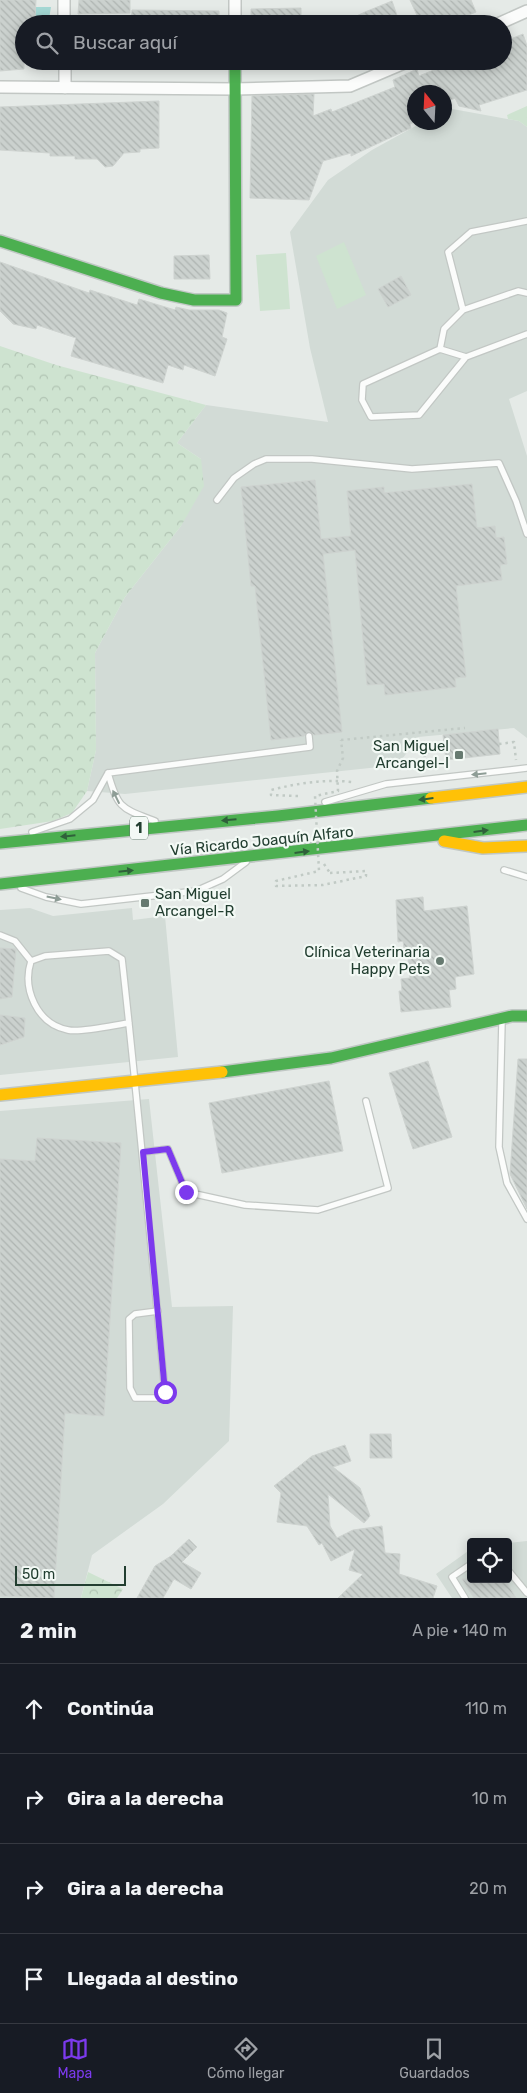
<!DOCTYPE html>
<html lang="es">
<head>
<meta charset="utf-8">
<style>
  :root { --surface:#171b24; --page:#242831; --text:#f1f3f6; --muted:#9ea1a6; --line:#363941; --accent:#7c3aed }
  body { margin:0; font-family:Rubik,sans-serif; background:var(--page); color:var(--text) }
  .controls { position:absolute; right:15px; bottom:15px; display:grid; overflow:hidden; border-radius:5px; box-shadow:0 2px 12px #0003 }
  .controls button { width:45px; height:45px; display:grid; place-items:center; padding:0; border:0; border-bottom:1px solid var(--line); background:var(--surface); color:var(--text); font:25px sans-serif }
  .compass { position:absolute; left:407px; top:85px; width:45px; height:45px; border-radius:50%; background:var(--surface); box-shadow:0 2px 12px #0003; rotate:342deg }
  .scale { position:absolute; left:15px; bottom:12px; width:111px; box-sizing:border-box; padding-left:5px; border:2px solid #223e30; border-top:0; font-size:14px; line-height:18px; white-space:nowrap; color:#223e30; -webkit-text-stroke:4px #f3f9f5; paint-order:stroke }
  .stop { position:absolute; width:15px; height:15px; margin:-11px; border:4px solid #7c3aed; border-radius:50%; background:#fff }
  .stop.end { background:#7c3aed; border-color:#fff; box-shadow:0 1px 5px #0008 }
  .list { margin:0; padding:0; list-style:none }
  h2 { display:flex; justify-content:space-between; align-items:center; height:65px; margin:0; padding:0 20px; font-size:21px }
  h2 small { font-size:16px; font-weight:400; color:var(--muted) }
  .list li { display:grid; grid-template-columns:32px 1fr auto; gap:15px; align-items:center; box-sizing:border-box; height:90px; padding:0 20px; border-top:1px solid var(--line) }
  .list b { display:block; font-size:19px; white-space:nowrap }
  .list em { font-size:16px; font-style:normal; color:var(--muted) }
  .icon { flex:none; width:28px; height:28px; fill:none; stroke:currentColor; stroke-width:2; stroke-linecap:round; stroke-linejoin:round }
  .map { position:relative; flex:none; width:527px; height:1598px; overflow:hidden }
  .search { position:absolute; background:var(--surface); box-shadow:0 2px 12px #0003; left:15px; right:15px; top:15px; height:55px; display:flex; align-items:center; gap:12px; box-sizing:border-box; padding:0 18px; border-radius:28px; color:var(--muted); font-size:19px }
  .sheet { height:425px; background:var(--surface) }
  nav { display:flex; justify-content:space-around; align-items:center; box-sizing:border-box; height:70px; border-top:1px solid var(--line); background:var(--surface); font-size:14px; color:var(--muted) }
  nav a { display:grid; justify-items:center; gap:2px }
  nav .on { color:var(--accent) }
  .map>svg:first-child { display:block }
  .built { fill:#d2dbd6 }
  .grass { fill:url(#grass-tufts) }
  .forest { fill:url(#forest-crowns) }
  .garden { fill:#cee3d0 }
  .water { fill:#a5d9d5 }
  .building { fill:url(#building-back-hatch); stroke:#ced3d0 }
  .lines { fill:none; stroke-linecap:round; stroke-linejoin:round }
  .lane-casing { stroke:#c2c7c4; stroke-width:8 }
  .street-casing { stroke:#c2c7c4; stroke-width:14 }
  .fast-casing { stroke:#c0c7c4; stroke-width:14 }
  .slow-casing { stroke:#c0c7c4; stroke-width:14 }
  .path { stroke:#c1cac5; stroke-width:2.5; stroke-dasharray:2.5 4; stroke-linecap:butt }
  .lane { stroke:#fbfcfb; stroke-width:5.5 }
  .street { stroke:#fbfcfb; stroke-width:11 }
  .fast { stroke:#4caf50; stroke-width:11 }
  .slow { stroke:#ffc107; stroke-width:11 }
  .path-bridge { stroke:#c1cac5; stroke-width:2.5; stroke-dasharray:2.5 4; stroke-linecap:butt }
  .oneway { fill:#8e9d96 }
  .oneway2 { fill:#2f603a }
  .route { stroke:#7c3aed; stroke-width:6 }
  .poi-dot { fill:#667a70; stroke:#f3f9f5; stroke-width:2 }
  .labels { text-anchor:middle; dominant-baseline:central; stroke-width:4.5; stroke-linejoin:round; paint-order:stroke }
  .shield { fill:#f3f9f5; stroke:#61766b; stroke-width:1 }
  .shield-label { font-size:14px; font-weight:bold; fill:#223e30 }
  .poi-label { font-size:15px; fill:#223e30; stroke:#f3f9f5; text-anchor:end }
  .street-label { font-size:15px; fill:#223e30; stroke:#f3f9f5 }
</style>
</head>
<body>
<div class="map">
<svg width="527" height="1598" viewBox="0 0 527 1598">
  <defs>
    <pattern id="grass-tufts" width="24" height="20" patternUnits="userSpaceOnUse" patternTransform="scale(1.25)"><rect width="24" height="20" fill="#cee3d0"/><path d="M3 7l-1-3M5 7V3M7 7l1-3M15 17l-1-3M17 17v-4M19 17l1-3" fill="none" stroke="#b1c4b3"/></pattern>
    <pattern id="forest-crowns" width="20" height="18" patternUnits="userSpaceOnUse" patternTransform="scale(1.25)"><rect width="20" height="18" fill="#cee3d0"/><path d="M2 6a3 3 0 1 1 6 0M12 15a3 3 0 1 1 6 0" fill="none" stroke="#b1c4b3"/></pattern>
    <pattern id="building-back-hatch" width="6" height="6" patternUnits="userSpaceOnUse" patternTransform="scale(1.25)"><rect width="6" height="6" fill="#cbd1ce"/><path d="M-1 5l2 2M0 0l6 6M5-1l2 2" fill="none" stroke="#aeb4b1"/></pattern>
  </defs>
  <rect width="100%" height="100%" fill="#e5eae7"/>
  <path class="built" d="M447,108L519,121L527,127V391L509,399L527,456V738L514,728L418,737L398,765L125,794L87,791L96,750L95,653L125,597L181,526L201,459L177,443L206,405L328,422L310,348L290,232L328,180L372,150L421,123L444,122L445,109Z
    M30,908L53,916L132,908L133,920L165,916L178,1057L0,1075V910Z
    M149,1099L172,1307L233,1306L229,1441L163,1504L92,1555L81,1598H0V1111Z
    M527,1541V1598H452L436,1574L471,1549V1579H508V1543Z"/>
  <path class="grass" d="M527,106V127L519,121L508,119L507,115Z"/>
  <path class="forest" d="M0,346L56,365L206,405L177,443L201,459L204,486L181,526L125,597L95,653L96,750L87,791L72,813L53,821L0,829Z
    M88,1572L123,1589L117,1598H81Z"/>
  <path class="garden" d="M344,242L366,295L337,309L316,256Z
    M286,253L290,309L260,311L256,255Z"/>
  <path class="water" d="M35,7H51L49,19H35Z"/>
  <path class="building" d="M0,0H36L35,19L24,20V69L0,71Z
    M79,0H130V13L78,14Z
    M410,0H471L476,12L447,24H421Z
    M392,1L400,24H339L365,12Z
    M301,8V24H251V9Z
    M132,10L219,11V24H131Z
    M523,34L527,46V90L479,105L481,111L459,106L455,98L444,103V92H414V122L410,124L411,128L351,156V153L323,161L309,200L250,198L252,96L314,94L313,116L331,109L332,112L395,87L393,80L417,69L419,76L441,67L438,61H503V42Z
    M159,101V148L140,149V152L124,153L113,166L105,167L97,159H75V156H50V153L0,150V107Z
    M209,255L210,279H174V256Z
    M0,262L89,293L90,290L137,305L139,299L175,310L176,307L189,310H219L227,313L222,337L227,339L215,376L184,365L183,370L168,365L163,383L71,356L76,338L37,325L36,329L13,324L0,311Z
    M401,276L411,295L388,307L378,289Z
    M315,480L321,539L351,536L347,491L384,487V493L472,484L477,528L495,526L496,538L504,537L507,564L500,565L502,580L456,586L466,677L455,678L456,687L385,695L384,684L367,685L355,550L323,554L342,732L314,735L308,731L304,736L271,740L255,586H251L241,487Z
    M498,729L500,754L446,760L443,735Z
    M423,897L424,911L467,906L474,974L455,977L456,989L449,990L451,1007L401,1012L399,991H402L401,979L410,978L407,948H404L403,941L398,942L396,900Z
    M0,948L16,949L12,997L0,999Z
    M0,1015L25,1018L24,1037L0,1045Z
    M518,1059H527V1209L510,1174Z
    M428,1061L452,1137L413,1149L389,1073Z
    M329,1081L343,1151L222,1173L209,1103Z
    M37,1138L121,1143L104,1416L65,1413L54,1598L0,1596V1159L35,1161Z
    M370,1434H391L392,1458H370Z
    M345,1445L351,1461L333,1467L360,1488L370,1516L364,1523L328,1494L330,1526L337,1538L353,1530L382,1526L385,1553L400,1554L399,1574L437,1586L433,1598H338L363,1574L349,1570L355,1549L331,1561L322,1543L319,1545L307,1526L277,1522L281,1493L274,1486L312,1456Z
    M189,1539L197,1547L182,1562L201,1573L191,1589L174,1579L163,1598H137L155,1566L171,1556Z
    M462,1579H505L516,1598H474Z"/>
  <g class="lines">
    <g class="lane-casing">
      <path id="lane" d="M463,310L448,252L471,232L527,221
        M440,349L444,329L463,310L518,291L527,293
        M466,357L440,349L363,384L362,400L371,417L419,415L466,357L527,334
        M217,500L234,478L254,464L266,459H312L412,469L499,463L516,501L527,534
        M108,773L310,747L309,736
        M108,773C118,809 121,808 155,821
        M325,802L386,784L527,768
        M32,832L70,819L93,800L108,773
        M504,870L527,877
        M21,888L46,897L81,904L196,891L223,879L246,862
        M0,935L15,941L31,961
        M502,1021L499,1147L507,1183L527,1219
        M129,1023C115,1025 80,1033 68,1030C37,1024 22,989 31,961L45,956L109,951L122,959C138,1103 151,1248 165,1392L160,1398H135L130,1388L129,1319L135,1314L158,1311
        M143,1152L168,1149L186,1192L245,1205L318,1210L388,1188L366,1101
        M508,1570L527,1593
        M465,1598L452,1577L471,1564"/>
    </g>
    <g class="street-casing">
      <path id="street" d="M64,0V24
        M235,0V24
        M498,24L527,11
        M65,61V88
        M0,87L235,89L350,86L409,61"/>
    </g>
    <g class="fast-casing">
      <path id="fast" d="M0,241L161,293L194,300H236L235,61
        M0,843L278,816L431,798
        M0,884L527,825
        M222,1072L331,1058L512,1016H527"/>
    </g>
    <g class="slow-casing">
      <path id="slow" d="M431,798L527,787
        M444,841L483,848L527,846
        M0,1095L222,1072"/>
    </g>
    <path class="path" d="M341,740L465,728
      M499,744L514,742L516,760
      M426,770L424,753L445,750
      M298,796L271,795V790C299,783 324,779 352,782
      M324,864L330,873"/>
    <use href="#lane" class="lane"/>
    <use href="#street" class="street"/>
    <use href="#fast" class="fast"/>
    <use href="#slow" class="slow"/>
    <path class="path-bridge" d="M330,873L366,871V876L323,885L276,886V881L319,871L315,796L338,791L337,771L343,758L341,740"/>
  </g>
  <defs><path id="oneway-solid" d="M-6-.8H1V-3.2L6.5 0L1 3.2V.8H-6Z" transform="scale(1.25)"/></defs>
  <g class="oneway">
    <use href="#oneway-solid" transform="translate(479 774) rotate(174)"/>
    <use href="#oneway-solid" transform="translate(116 797) rotate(-116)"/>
    <use href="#oneway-solid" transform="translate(54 898) rotate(12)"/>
  </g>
  <g class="oneway2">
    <use href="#oneway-solid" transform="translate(426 799) rotate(173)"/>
    <use href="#oneway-solid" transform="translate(229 820) rotate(175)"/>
    <use href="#oneway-solid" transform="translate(481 831) rotate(-7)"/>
    <use href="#oneway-solid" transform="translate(68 836) rotate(174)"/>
    <use href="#oneway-solid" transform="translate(302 852) rotate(-7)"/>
    <use href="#oneway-solid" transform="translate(126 871) rotate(-6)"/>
  </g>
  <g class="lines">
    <path class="route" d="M165,1392L143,1152L168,1149L186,1192"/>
  </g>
  <g class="poi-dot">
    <rect x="454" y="750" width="10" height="10" rx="2.5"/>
    <rect x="140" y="898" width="10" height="10" rx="2.5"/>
    <circle cx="440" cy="961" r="5"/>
  </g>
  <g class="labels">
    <rect class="shield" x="130" y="816.5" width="18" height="23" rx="4"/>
    <g class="shield-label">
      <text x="139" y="828">1</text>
    </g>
    <g class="poi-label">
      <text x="449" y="746">San Miguel<tspan x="449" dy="17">Arcangel-I</tspan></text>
      <text x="155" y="894" text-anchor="start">San Miguel<tspan x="155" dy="17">Arcangel-R</tspan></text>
      <text x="430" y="952">Clínica Veterinaria<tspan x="430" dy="17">Happy Pets</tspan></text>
    </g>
    <g class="street-label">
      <text transform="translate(262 841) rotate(-6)">Vía Ricardo Joaquín Alfaro</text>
    </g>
  </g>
</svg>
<div class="controls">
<button><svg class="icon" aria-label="locate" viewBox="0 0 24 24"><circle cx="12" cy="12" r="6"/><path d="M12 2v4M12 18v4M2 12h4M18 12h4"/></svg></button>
</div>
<svg class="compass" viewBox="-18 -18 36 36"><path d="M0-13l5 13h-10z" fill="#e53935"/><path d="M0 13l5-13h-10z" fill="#9ea1a6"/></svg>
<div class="scale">50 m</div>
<div class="stop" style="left:165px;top:1392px"></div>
<div class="stop end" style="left:186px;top:1192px"></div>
<div class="search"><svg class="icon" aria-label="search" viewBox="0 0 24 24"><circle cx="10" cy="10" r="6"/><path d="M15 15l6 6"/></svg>Buscar aquí</div>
</div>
<section class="sheet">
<h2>2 min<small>A pie · 140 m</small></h2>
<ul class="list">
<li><svg class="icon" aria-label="ahead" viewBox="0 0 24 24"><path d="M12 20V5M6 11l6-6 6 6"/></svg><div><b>Continúa</b></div><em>110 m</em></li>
<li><svg class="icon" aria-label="right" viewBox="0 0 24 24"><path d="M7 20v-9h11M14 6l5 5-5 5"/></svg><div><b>Gira a la derecha</b></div><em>10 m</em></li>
<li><svg class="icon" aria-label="right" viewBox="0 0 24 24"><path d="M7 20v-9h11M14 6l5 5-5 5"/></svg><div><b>Gira a la derecha</b></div><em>20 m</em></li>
<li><svg class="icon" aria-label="arrive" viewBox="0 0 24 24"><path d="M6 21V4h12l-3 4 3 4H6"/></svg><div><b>Llegada al destino</b></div></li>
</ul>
</section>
<nav>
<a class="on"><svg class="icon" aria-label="map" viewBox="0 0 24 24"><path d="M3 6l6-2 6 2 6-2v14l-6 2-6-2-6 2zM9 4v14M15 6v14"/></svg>Mapa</a>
<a><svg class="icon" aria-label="directions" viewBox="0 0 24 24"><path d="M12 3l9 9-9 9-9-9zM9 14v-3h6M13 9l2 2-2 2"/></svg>Cómo llegar</a>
<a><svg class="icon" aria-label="saved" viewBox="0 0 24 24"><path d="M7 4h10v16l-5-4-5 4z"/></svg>Guardados</a>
</nav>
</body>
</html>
